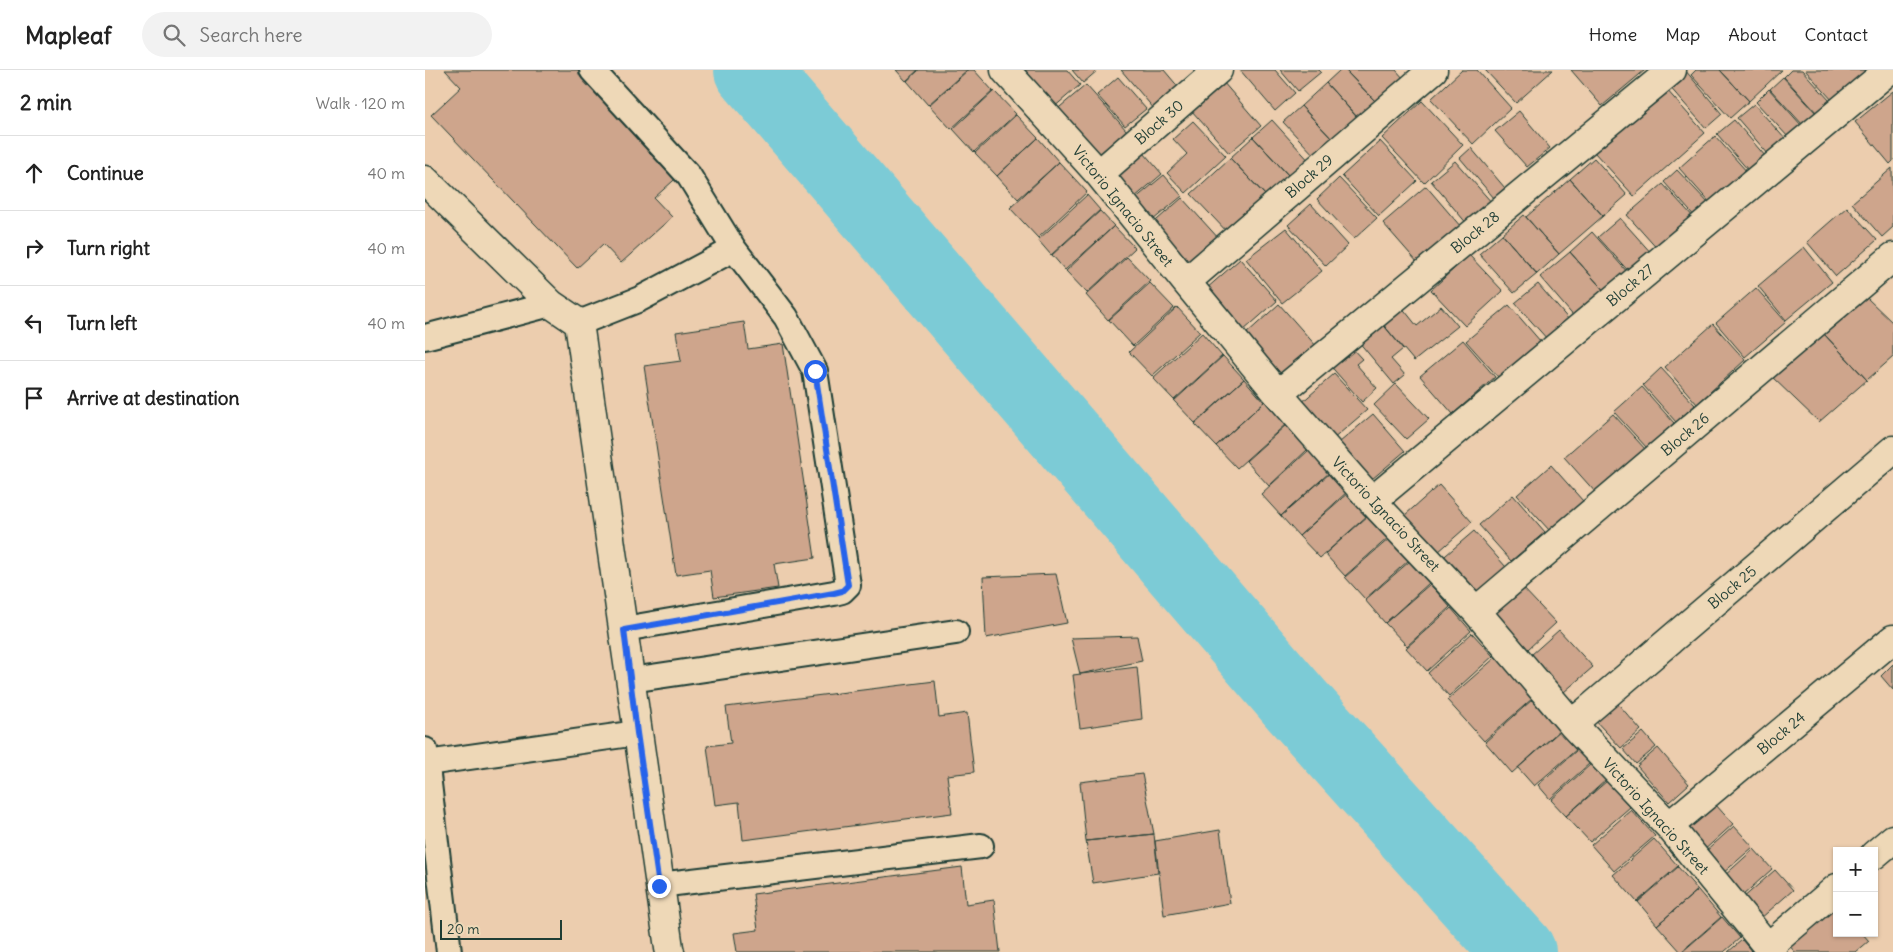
<!DOCTYPE html>
<html lang="en">
<head>
<meta charset="utf-8">
<style>
  :root { --surface:#fff; --page:#f2f2f2; --text:#222; --muted:#767676; --line:#e0e0e0 }
  body { margin:0; font-family:Delius,sans-serif; background:var(--page); color:var(--text) }
  .controls { position:absolute; right:15px; bottom:15px; display:grid; overflow:hidden; border-radius:0px; box-shadow:0 1px 4px #0004 }
  .controls button { width:45px; height:45px; display:grid; place-items:center; padding:0; border:0; border-bottom:1px solid var(--line); background:var(--surface); color:var(--text); font:25px sans-serif }
  .scale { position:absolute; left:15px; bottom:12px; width:122px; box-sizing:border-box; padding-left:5px; border:2px solid #1f3d34; border-top:0; font-size:14px; line-height:18px; white-space:nowrap; color:#1f3d34; -webkit-text-stroke:4px #eed8b7; paint-order:stroke }
  .stop { position:absolute; width:15px; height:15px; margin:-11px; border:4px solid #2563eb; border-radius:50%; background:#fff }
  .stop.end { background:#2563eb; border-color:#fff; box-shadow:0 1px 5px #0008 }
  .list { margin:0; padding:0; list-style:none }
  h2 { display:flex; justify-content:space-between; align-items:center; height:65px; margin:0; padding:0 20px; font-size:21px }
  h2 small { font-size:16px; font-weight:400; color:var(--muted) }
  .list li { display:grid; grid-template-columns:32px 1fr auto; gap:15px; align-items:center; box-sizing:border-box; height:75px; padding:0 20px; border-top:1px solid var(--line) }
  .list b { display:block; font-size:19px; white-space:nowrap }
  .list em { font-size:16px; font-style:normal; color:var(--muted) }
  .icon { flex:none; width:28px; height:28px; fill:none; stroke:currentColor; stroke-width:2; stroke-linecap:round; stroke-linejoin:round }
  .map { position:relative; flex:none; width:1468px; height:882px; overflow:hidden }
  header { display:flex; align-items:center; gap:30px; box-sizing:border-box; height:70px; padding:0 25px; background:var(--surface); border-bottom:1px solid var(--line) }
  header strong { font-size:24px }
  nav { display:flex; gap:28px; margin-inline-start:auto; font-size:18px }
  .search { width:350px; height:45px; background:var(--page); display:flex; align-items:center; gap:12px; box-sizing:border-box; padding:0 18px; border-radius:28px; color:var(--muted); font-size:19px }
  main { display:flex }
  aside { flex:1; background:var(--surface) }
  .map>svg:first-child { display:block }
  .lines { fill:none; stroke-linecap:round; stroke-linejoin:round }
  .river { stroke:#7bcbd6; stroke-width:74 }
  .building { fill:#cea58c; stroke:#1f3d34 }
  .lane-casing { stroke:#1f3d34; stroke-width:28 }
  .street-casing { stroke:#1f3d34; stroke-width:31 }
  .lane { stroke:#eed8b7; stroke-width:24 }
  .street { stroke:#eed8b7; stroke-width:28 }
  .route { stroke:#2563eb; stroke-width:6 }
  .labels { text-anchor:middle; dominant-baseline:central; stroke-width:5; stroke-linejoin:round; paint-order:stroke }
  .street-label { font-size:15px; fill:#1f3d34; stroke:#eed8b7 }
</style>
</head>
<body>
<header>
<strong>Mapleaf</strong>
<div class="search"><svg class="icon" aria-label="search" viewBox="0 0 24 24"><circle cx="10" cy="10" r="6"/><path d="M15 15l6 6"/></svg>Search here</div>
<nav><a>Home</a><a>Map</a><a>About</a><a>Contact</a></nav>
</header>
<main>
<aside>
<h2>2 min<small>Walk · 120 m</small></h2>
<ul class="list">
<li><svg class="icon" aria-label="ahead" viewBox="0 0 24 24"><path d="M12 20V5M6 11l6-6 6 6"/></svg><div><b>Continue</b></div><em>40 m</em></li>
<li><svg class="icon" aria-label="right" viewBox="0 0 24 24"><path d="M7 20v-9h11M14 6l5 5-5 5"/></svg><div><b>Turn right</b></div><em>40 m</em></li>
<li><svg class="icon" aria-label="left" viewBox="0 0 24 24"><path d="M17 20v-9H6M10 6l-5 5 5 5"/></svg><div><b>Turn left</b></div><em>40 m</em></li>
<li><svg class="icon" aria-label="arrive" viewBox="0 0 24 24"><path d="M6 21V4h12l-3 4 3 4H6"/></svg><div><b>Arrive at destination</b></div></li>
</ul>
</aside>
<div class="map">
<svg width="1468" height="882" viewBox="0 0 1468 882">
  <rect width="100%" height="100%" fill="#eccdae"/>
  <filter id="ink" filterUnits="userSpaceOnUse"><feTurbulence type="fractalNoise" baseFrequency=".02" numOctaves="2"/><feDisplacementMap in="SourceGraphic" scale="10" xChannelSelector="R" yChannelSelector="G"/><feConvolveMatrix kernelMatrix="1 2 1 2 8 2 1 2 1" color-interpolation-filters="sRGB"/></filter>
  <g filter="url(#ink)">
    <g class="lines">
      <path class="river" d="M326,0L872,635L1094,882"/>
    </g>
    <path class="building" d="M20,0H162L257,103L229,128L247,147L196,193L178,174L152,198L6,45L36,17Z
      M471,0H493L481,11Z
      M494,0H542L503,35L482,11Z
      M543,0H549L568,21L526,59L504,35Z
      M594,0H642L655,15L628,38Z
      M647,0H673L658,13Z
      M696,0H739L755,19L730,40Z
      M815,0H850L870,23L850,41Z
      M855,0H894L896,2L873,21Z
      M915,0H920L952,33L937,53L901,13Z
      M920,0H971L979,9L952,33Z
      M1037,0H1052L1086,38L1048,74L1006,29Z
      M1060,0H1128L1091,33Z
      M1146,0H1220L1177,36Z
      M1260,0L1297,44L1281,58L1243,15Z
      M1271,0H1295L1324,31L1305,48L1266,5Z
      M1295,0H1357L1324,31Z
      M1366,0H1377L1405,31L1392,43L1359,7Z
      M1380,0H1443L1408,31Z
      M693,7L721,39L700,56L672,25Z
      M1358,7L1392,44L1378,55L1345,19Z
      M798,12L836,56L804,83L766,40Z
      M901,13L934,49L909,71L876,36Z
      M661,15L702,61L671,89L629,42Z
      M1241,19L1280,63L1209,126L1169,82Z
      M1344,19L1377,56L1364,68L1331,32Z
      M569,21L591,44L549,82L528,59Z
      M1468,21V91L1465,94L1430,52Z
      M997,31L1038,75L999,113L957,68Z
      M1329,34L1361,70L1344,85L1312,48Z
      M876,36L909,71L891,87L858,52Z
      M1094,41L1125,78L1102,97L1070,61Z
      M591,45L613,68L572,106L550,83Z
      M847,50L887,94L864,106L828,67Z
      M1309,50L1341,87L1324,101L1292,64Z
      M768,51L801,86L761,123L742,103L762,84L748,69Z
      M1290,66L1323,103L1287,135L1254,98Z
      M828,67L864,106L842,127L805,88Z
      M613,68L634,92L593,129L572,106Z
      M955,71L992,111L954,146L917,106Z
      M1046,78L1080,118L1069,128L1035,88Z
      M719,83L737,104L703,133L685,112Z
      M805,88L842,127L805,165L766,124Z
      M1169,88L1202,125L1178,146L1145,109Z
      M1030,91L1068,134L1043,155L1006,111Z
      M634,92L662,122L613,168L585,138Z
      M1467,98L1468,157L1457,167L1427,133Z
      M1252,100L1286,136L1272,149L1239,112Z
      M739,105L757,126L722,155L704,134Z
      M914,108L952,148L929,169L892,129Z
      M1145,109L1178,146L1134,184L1101,147Z
      M1238,114L1271,150L1235,182L1202,145Z
      M1001,116L1036,157L993,193L958,153Z
      M662,125L675,140L626,185L613,170Z
      M757,128L795,170L761,199L724,157Z
      M886,134L923,175L901,196L863,155Z
      M1422,137L1452,170L1411,206L1382,172Z
      M675,141L689,156L640,200L627,185Z
      M1099,145L1134,184L1112,204L1077,164Z
      M1195,148L1228,185L1206,204L1173,167Z
      M689,156L710,178L662,223L641,201Z
      M861,158L897,201L857,233L821,189Z
      M1167,162L1204,204L1181,223L1145,182Z
      M1077,164L1112,204L1089,223L1054,184Z
      M1379,177L1407,212L1361,250L1333,216Z
      M1145,182L1181,223L1151,249L1115,207Z
      M1044,185L1078,221L1040,256L1006,220Z
      M702,187L725,211L683,250L661,225Z
      M815,189L852,231L818,261L781,219Z
      M725,213L749,238L708,276L684,250Z
      M1113,214L1145,251L1123,270L1090,233Z
      M1331,218L1361,252L1320,287L1291,253Z
      M1442,228L1468,253V287L1442,310L1399,264Z
      M854,234L892,277L858,306L821,264Z
      M1084,235L1116,272L1074,308L1041,271Z
      M976,236L992,256L1016,236L1033,256L989,291L956,252Z
      M752,237L775,262L727,306L704,282Z
      M319,252L323,279L358,274L390,488L349,494L353,518L289,527L285,500L251,505L219,296L256,291L251,262Z
      M956,252L978,279L966,289L980,305L969,314L933,271Z
      M1288,254L1320,290L1272,334L1240,297Z
      M777,263L797,286L749,330L728,308Z
      M1399,264L1442,310L1394,352L1346,306Z
      M1038,270L1070,307L1028,344L995,306Z
      M924,275L937,289L931,294L952,318L937,332L903,293Z
      M798,286L819,309L770,353L749,331Z
      M1236,298L1270,335L1251,352L1218,315Z
      M909,304L942,340L907,370L875,334Z
      M819,309L839,332L791,376L770,354Z
      M971,314L1004,349L981,369L949,335Z
      M1217,317L1249,353L1222,378L1189,342Z
      M840,331L861,354L812,398L791,376Z
      M948,344L980,381L940,415L908,378Z
      M1188,344L1221,380L1172,424L1139,387Z
      M861,355L883,379L844,416L821,391Z
      M884,380L905,402L856,446L836,424Z
      M1126,395L1158,431L1125,461L1092,425Z
      M905,403L923,421L874,466L856,446Z
      M1014,415L1047,452L1013,482L980,445Z
      M924,422L944,444L895,488L874,466Z
      M1088,425L1120,462L1086,491L1054,455Z
      M944,445L964,467L920,506L900,484Z
      M1049,461L1081,497L1047,527L1014,491Z
      M965,468L984,490L940,529L920,507Z
      M985,491L1004,513L960,553L940,530Z
      M631,504L642,553L561,568L558,507Z
      M1005,514L1025,537L982,576L960,553Z
      M1097,517L1131,553L1103,579L1069,542Z
      M1026,538L1046,561L1002,601L981,578Z
      M1134,560L1168,597L1139,622L1106,585Z
      M1047,563L1068,586L1024,626L1003,603Z
      M712,566L717,591L655,604L646,568Z
      M1071,587L1108,628L1059,671L1022,630Z
      M1468,594V620L1456,606Z
      M712,597L717,649L655,658L648,605Z
      M510,611L514,647L542,643L549,702L522,705L527,743L318,770L314,732L290,735L282,676L306,673L301,637Z
      M1187,627L1216,660L1196,678L1166,646Z
      M1108,629L1135,660L1087,703L1060,672Z
      M1136,660L1152,679L1109,716L1093,698Z
      M1218,662L1231,677L1211,694L1198,679Z
      M1233,678L1264,714L1244,732L1212,696Z
      M1152,680L1165,693L1125,729L1113,715Z
      M1166,694L1181,710L1141,746L1126,730Z
      M717,704L729,764L661,771L655,712Z
      M1182,711L1205,737L1165,772L1141,746Z
      M1290,734L1308,754L1277,782L1259,762Z
      M1206,740L1230,766L1189,801L1166,775Z
      M1309,756L1328,777L1297,804L1278,784Z
      M795,760L805,833L739,845L730,771Z
      M729,764L733,803L668,813L661,771Z
      M1229,769L1253,796L1212,832L1188,805Z
      M1329,779L1347,799L1316,827L1298,807Z
      M537,797L541,834L569,830L575,882H312L309,863L333,860L328,824Z
      M1253,797L1273,820L1232,855L1213,832Z
      M1350,800L1368,820L1335,849L1317,829Z
      M1273,820L1296,847L1256,882L1232,855Z
      M1412,834V863H1437L1444,871L1431,882H1370L1362,873Z
      M1297,847L1315,868L1299,882H1257Z
      M1317,870L1327,882H1303Z"/>
    <g class="lines">
      <g class="lane-casing">
        <path id="lane" d="M167,0L264,106L309,179
          M154,253L215,229L309,179L361,247L390,301L423,515L417,521L409,523L199,559
          M0,267L126,234
          M206,610L531,562
          M0,680L24,882
          M2,693L212,663
          M234,815L556,776"/>
      </g>
      <g class="street-casing">
        <path id="street" d="M580,0L674,104L761,212L853,324L947,431L1051,541L1147,654L1244,756L1347,882
          M674,104L793,0
          M0,110L126,234L154,253C185,461 213,670 244,878L245,882
          M761,212L1008,0
          M853,324L1247,0
          M947,431L1464,0
          M1051,541L1468,187
          M1147,654L1468,380
          M1244,756L1468,569
          M1449,785L1468,769
          M1343,877L1412,818"/>
      </g>
      <use href="#lane" class="lane"/>
      <use href="#street" class="street"/>
    </g>
  </g>
  <g class="lines" filter="url(#ink)">
    <path class="route" d="M234,816L212,663L199,560L409,523L417,521L423,515L390,301"/>
  </g>
  <g class="labels">
    <g class="street-label">
      <text transform="translate(734 52) rotate(-41)">Block 30</text>
      <text transform="translate(884 106) rotate(-41)">Block 29</text>
      <text transform="translate(698 136) rotate(51)">Victorio Ignacio Street</text>
      <text transform="translate(1050 162) rotate(-39)">Block 28</text>
      <text transform="translate(1205 215) rotate(-40)">Block 27</text>
      <text transform="translate(1260 364) rotate(-40)">Block 26</text>
      <text transform="translate(961 444) rotate(47)">Victorio Ignacio Street</text>
      <text transform="translate(1307 517) rotate(-40)">Block 25</text>
      <text transform="translate(1356 663) rotate(-40)">Block 24</text>
      <text transform="translate(1231 746) rotate(48)">Victorio Ignacio Street</text>
    </g>
  </g>
</svg>
<div class="controls">
<button>+</button>
<button>−</button>
</div>
<div class="scale">20 m</div>
<div class="stop" style="left:390px;top:301px"></div>
<div class="stop end" style="left:234px;top:816px"></div>
</div>
</main>
</body>
</html>
